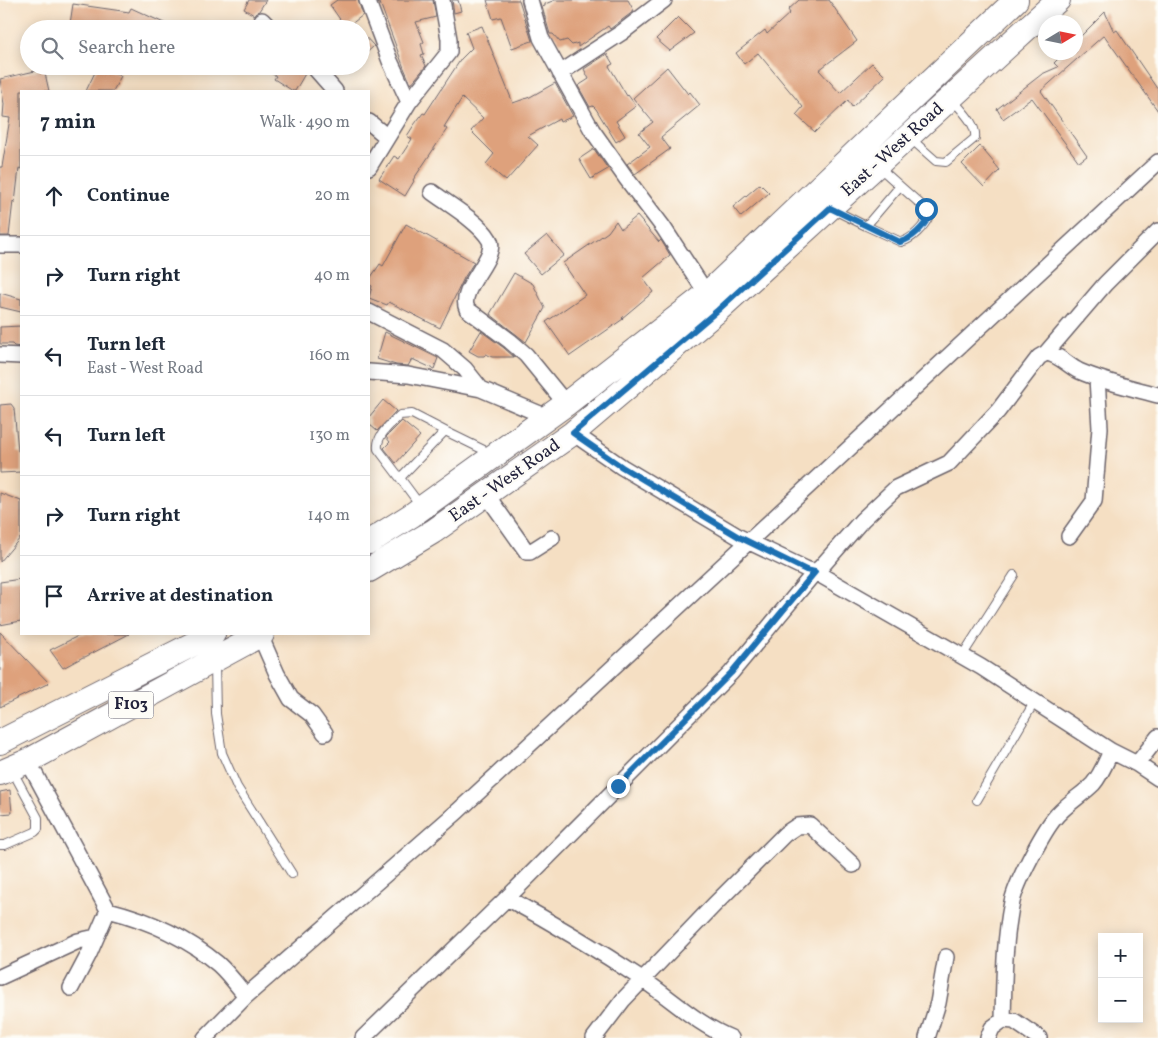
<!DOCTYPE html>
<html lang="en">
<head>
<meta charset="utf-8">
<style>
  :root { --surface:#fff; --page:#f2f2f3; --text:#1f2937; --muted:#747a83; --line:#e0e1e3 }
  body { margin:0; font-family:Vollkorn,serif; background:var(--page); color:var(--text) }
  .controls { position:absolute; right:15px; bottom:15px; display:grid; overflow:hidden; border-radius:0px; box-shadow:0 2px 12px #0003 }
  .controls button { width:45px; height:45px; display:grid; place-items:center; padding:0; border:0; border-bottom:1px solid var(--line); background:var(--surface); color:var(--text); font:25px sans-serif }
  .compass { position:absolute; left:1038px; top:15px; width:45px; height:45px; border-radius:50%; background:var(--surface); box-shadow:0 2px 12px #0003; rotate:80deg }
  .stop { position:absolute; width:15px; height:15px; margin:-11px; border:4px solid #1f6fb2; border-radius:50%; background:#fff }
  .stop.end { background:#1f6fb2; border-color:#fff; box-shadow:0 1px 5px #0008 }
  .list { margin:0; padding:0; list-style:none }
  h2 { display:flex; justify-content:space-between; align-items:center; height:65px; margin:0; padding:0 20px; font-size:21px }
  h2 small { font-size:16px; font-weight:400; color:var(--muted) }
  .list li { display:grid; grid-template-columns:32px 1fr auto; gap:15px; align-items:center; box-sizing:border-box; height:80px; padding:0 20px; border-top:1px solid var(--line) }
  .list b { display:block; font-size:19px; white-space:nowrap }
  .list p { margin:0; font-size:16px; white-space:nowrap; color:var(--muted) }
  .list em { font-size:16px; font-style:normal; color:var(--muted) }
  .icon { flex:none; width:28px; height:28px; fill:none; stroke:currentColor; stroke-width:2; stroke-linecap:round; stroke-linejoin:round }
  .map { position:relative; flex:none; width:1158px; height:1038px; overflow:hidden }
  .search { position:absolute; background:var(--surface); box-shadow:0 2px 12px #0003; left:20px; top:20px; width:350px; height:55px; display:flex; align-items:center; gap:12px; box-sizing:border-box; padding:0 18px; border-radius:28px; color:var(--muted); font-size:19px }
  .panel { position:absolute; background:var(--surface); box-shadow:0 2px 12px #0003; left:20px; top:90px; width:350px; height:545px; border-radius:0px }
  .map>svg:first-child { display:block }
  .building { fill:#dea17c }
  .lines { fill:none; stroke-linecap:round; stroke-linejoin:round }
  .service-casing { stroke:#6c646b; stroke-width:10 }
  .minor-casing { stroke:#6c646b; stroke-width:18 }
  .primary-casing { stroke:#6c646b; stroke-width:26 }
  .service { stroke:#fff; stroke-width:8 }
  .minor { stroke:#fff; stroke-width:15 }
  .primary { stroke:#fff; stroke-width:24 }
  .route { stroke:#1f6fb2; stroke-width:6 }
  .labels { text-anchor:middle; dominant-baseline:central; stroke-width:5; stroke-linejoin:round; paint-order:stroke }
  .shield { fill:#fdfcf7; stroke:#646373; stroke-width:1 }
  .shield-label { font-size:16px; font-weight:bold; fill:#22223b }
  .street-label { font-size:18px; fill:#22223b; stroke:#fdfcf7 }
</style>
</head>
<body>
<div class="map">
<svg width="1158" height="1038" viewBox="0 0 1158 1038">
  <rect width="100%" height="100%" fill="#fdfcf7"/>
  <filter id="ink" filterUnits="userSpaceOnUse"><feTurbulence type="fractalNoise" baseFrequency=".02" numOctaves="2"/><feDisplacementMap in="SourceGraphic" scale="10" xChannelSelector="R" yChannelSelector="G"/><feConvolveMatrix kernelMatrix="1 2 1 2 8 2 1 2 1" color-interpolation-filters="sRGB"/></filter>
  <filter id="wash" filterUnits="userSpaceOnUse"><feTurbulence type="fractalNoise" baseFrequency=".0096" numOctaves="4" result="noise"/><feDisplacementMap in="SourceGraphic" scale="20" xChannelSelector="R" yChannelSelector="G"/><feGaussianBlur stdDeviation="1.12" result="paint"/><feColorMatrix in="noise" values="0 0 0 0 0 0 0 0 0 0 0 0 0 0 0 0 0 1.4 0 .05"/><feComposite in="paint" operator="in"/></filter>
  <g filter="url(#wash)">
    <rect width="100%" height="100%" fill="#f5dfc3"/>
    <g id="blocks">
      <path class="building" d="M249,0H266L259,11L254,15L244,9Z
        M337,0H358L363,15L346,28L330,5Z
        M377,0H433L436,17L416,22L424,42L421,44L424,54L421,55L426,66L411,84L404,68L380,3L378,4Z
        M452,0H458L461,11L454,13Z
        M487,0H519L532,41L512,48L501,17L493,19Z
        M555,0H628L634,11L610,29L608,26L578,47V43L572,45L567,40L560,42L553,34H550L542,7L545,6V4Z
        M799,0H829L857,41L819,70L840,93L872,63L885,76L852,107L848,100L815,132L796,115L803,107L758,53L744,64L736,53L765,30L767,34L790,13L788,10Z
        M73,4L129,12L131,8L177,29H101L70,24Z
        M1105,12L1114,32L1117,30L1158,90V111L1104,35L1041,91L1087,156L1079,162L1032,98L1003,119L997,109L1042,74L1058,67L1054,63L1065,52H1076V41Z
        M678,17L694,33L670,51L656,39Z
        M482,26L513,103L530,97L555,83L573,116L560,122L559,119L528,136L538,145L506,181L486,164L494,154L471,131L483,118L462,98L444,127L447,129L413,180L414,181L405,196L379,179L394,156L399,159L412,139L407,136L414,125L423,113L425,114L461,59L472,48L466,32Z
        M361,32L374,46L361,58Z
        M607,54L613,64L609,66L627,96L628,95L636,106L616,121L625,136L616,142L596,109L593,106L590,107L578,86L589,79L584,69Z
        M98,66H102L121,76L113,91H86Z
        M259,66H304L306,72L295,91H293L274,79L276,76Z
        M667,67L688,94L690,92L700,105L661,137L670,149L635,174L627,164L650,147L639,133L653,122L633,98Z
        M44,69L49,91H21V169L19,168L15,203L13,201L9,236H0V167H2L10,118L3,117L4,104L0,79Z
        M980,146L1000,170L984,187L962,164Z
        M594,149L608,169L591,179L579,159Z
        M760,184L769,193L741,217L733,207Z
        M637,216L659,242L661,240L670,255L643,278L653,292L622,318L623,319L570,356L546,322L585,295L563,263L608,232L616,221L621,229Z
        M406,224L474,262L464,278L440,328L389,302L387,305L369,298L372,286L369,284V280L380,264L383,266Z
        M547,235L564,255L541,274L524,254Z
        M514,273L533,284L545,308L526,342L490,314Z
        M0,293L21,299V312L0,307Z
        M21,326V347L14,346L12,344H0V327Z
        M481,331L504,348L514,357H492L486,354L484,356H478L469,351Z
        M385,332L438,358L434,369L412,359L408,366L396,365L377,359Z
        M383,400L396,411L377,431L369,424V417Z
        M11,404L14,408L18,451L21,452V472L0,473V405Z
        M402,421L420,436L396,463L384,448L390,442L386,437Z
        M0,493L21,501V537L0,562Z
        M21,579V621L0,625V582Z
        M0,632L49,683L0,707Z
        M82,634H129L85,657H83L63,668L50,650Z
        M10,790L12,813L0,814V792Z"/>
    </g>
  </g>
  <g filter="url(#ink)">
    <use href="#blocks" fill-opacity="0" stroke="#6c646b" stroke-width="1"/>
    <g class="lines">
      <g class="service-casing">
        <path id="service" d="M910,138L936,161L946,162L975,138C977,124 961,110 953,100
          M834,210L866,226L900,186L880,168
          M866,226L901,242C912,239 924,227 929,216L926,209L900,186
          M400,478L378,449C376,435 391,424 400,415L412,414L445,431
          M420,505L400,478L445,431L490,453
          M962,656L1014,575
          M215,664L216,714L222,753L237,787L292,874
          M977,800L1035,701
          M0,845H5L35,832L38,829V818L12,770"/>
      </g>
      <g class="minor-casing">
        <path id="minor" d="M367,0L390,61L409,102
          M530,0L541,38L592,130L626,178L663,227L707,294
          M262,20L271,29
          M313,66L335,91
          M560,73L621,33L664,0
          M369,122L387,137
          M369,167L409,102L449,52V39L442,0
          M432,192C448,204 479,222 489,239C500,256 457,289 467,309L510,341L526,355L566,404
          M0,245H21
          M369,312L443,350L465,369L481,389
          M1046,353C1059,354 1068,366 1079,371C1104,382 1132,388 1158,395
          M0,355L21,356
          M369,372L408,375L481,389L547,417
          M573,433L622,467L739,537L806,569L815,572L981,667L1111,751L1137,764L1158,778
          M486,494L527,552H530L552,538
          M1069,536L1094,501L1100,428L1097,378
          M260,635L277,674L291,699L312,715L325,733
          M28,761L108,910C148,920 186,937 218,964C228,973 237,985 246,996
          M1137,764L1158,737
          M507,898C553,923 598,950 642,979C672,999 698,1025 731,1038
          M0,977L78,941L96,937
          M71,988L89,954L108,910
          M1003,1020C1004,980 1004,941 1012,902C1016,883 1041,836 1053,820C1064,805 1080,797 1093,784C1101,775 1106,762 1111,751
          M205,1038L246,996L458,811L1158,162
          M363,1038L507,898L731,673L815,572L821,567L862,520L896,488L949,463L998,411L1039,357L1046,353L1105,284L1158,231
          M594,1038L623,1000L714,905L785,834L797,826L810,825L853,865
          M927,1038L938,1003L946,957
          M988,1038L992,1028L1003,1020L1014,1021L1039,1038"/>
      </g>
      <g class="primary-casing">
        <path id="primary" d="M369,542L412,515L566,404L707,294L1016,0
          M369,570L434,531L573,433L718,310L1058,0
          M0,742L213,634
          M0,773L28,761L262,634"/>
      </g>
      <use href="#service" class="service"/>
      <use href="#minor" class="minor"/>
      <use href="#primary" class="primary"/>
    </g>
  </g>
  <g class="lines" filter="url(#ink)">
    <path class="route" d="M618,786L731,673L815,572L806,570L739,537L622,467L573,433L718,310L830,208L900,242C912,239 924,227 929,216L926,209"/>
  </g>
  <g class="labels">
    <rect class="shield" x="108.5" y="691.5" width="45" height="27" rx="4"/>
    <g class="shield-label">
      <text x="131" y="705">F103</text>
    </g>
    <g class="street-label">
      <text transform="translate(893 150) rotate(-42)">East - West Road</text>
      <text transform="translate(505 481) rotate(-35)">East - West Road</text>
    </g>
  </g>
</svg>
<div class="controls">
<button>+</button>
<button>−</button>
</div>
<svg class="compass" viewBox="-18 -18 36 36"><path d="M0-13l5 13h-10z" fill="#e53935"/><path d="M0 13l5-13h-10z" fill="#747a83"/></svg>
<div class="stop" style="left:926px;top:209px"></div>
<div class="stop end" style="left:618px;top:786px"></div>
<div class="search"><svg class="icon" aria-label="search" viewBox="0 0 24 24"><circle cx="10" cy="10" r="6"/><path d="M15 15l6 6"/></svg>Search here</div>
<section class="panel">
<h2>7 min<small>Walk · 490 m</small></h2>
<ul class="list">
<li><svg class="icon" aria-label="ahead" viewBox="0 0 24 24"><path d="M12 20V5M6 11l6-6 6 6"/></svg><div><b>Continue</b></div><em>20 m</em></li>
<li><svg class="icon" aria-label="right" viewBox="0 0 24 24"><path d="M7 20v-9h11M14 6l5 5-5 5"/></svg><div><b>Turn right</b></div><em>40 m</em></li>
<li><svg class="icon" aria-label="left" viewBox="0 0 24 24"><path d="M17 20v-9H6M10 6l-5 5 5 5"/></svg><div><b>Turn left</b><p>East - West Road</p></div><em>160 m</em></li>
<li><svg class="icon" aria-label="left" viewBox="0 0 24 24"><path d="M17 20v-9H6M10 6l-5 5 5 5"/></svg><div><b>Turn left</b></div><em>130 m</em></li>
<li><svg class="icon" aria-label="right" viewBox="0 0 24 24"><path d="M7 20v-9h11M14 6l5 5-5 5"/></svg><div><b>Turn right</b></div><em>140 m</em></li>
<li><svg class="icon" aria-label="arrive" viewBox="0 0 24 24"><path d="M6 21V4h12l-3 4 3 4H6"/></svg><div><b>Arrive at destination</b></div></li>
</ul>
</section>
</div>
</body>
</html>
